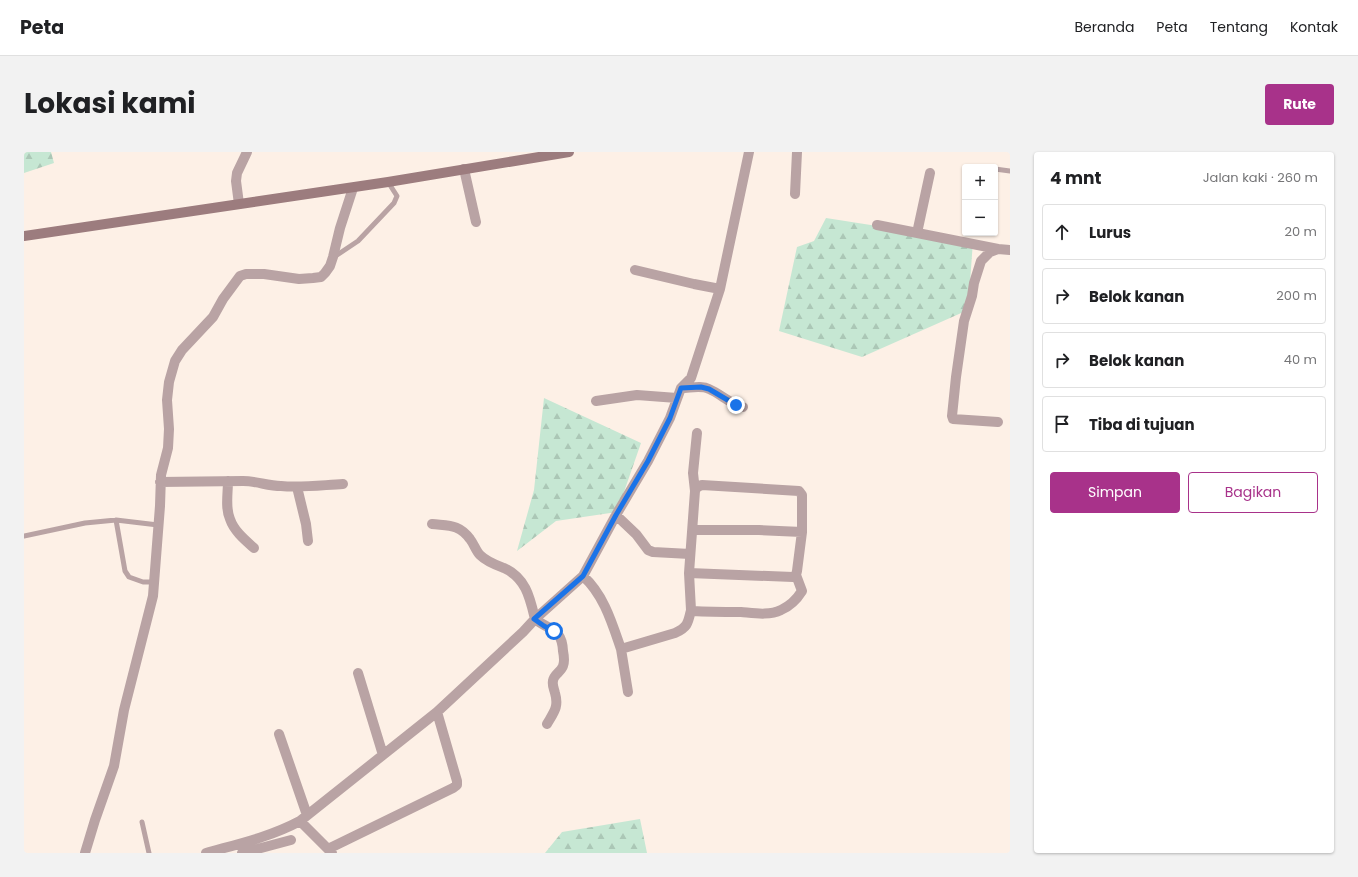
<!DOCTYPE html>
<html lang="id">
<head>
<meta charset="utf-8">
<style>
  :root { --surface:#fff; --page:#f2f2f2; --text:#202124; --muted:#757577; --line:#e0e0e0; --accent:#a8328a }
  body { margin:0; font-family:Poppins,sans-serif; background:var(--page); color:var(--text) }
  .controls { position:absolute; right:12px; top:12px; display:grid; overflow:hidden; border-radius:4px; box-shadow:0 1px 3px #0004 }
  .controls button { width:36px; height:36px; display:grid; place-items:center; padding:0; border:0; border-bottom:1px solid var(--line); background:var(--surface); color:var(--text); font:20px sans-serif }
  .stop { position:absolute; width:12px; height:12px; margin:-9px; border:3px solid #1a73e8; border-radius:50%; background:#fff }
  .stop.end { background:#1a73e8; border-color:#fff; box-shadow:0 1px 4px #0008 }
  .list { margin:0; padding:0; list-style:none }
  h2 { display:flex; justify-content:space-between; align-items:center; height:52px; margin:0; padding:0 16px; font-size:17px }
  h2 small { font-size:13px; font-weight:400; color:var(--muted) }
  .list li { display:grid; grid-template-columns:26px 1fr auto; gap:12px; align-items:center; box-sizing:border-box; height:56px; margin:0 8px 8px; padding:0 8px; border:1px solid var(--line); border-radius:4px }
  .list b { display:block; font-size:15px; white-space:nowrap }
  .list em { font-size:13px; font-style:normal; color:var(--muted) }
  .actions { display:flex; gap:8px; padding:12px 16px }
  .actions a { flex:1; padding:9px 0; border:1px solid var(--accent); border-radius:4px; text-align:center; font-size:14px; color:var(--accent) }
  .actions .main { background:var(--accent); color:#fff }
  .icon { flex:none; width:22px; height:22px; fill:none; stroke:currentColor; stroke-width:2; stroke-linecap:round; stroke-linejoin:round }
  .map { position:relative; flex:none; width:986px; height:701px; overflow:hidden; border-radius:4px }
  header { display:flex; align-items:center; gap:24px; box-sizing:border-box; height:56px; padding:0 20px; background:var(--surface); border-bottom:1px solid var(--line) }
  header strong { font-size:19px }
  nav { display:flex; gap:22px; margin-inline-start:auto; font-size:14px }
  .intro { display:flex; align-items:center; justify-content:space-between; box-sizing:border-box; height:96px; padding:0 24px }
  h1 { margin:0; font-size:28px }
  .button { padding:10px 18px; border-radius:4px; background:var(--accent); color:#fff; font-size:14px; font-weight:700 }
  main { display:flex; gap:24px; padding:0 24px }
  aside { flex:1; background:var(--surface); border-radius:4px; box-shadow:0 1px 3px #0004 }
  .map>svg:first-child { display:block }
  .forest { fill:url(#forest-firs) }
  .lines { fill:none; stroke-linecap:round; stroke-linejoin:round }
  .service { stroke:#b9a3a4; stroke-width:5 }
  .minor { stroke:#b9a3a4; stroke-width:10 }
  .secondary { stroke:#9c7c7e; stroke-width:10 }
  .route { stroke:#1a73e8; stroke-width:5 }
</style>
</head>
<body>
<header>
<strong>Peta</strong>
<nav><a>Beranda</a><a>Peta</a><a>Tentang</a><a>Kontak</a></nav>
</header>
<div class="intro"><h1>Lokasi kami</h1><a class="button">Rute</a></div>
<main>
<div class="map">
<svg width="986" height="701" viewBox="0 0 986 701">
  <defs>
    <pattern id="forest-firs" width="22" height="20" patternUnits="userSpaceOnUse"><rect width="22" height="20" fill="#c6e7d3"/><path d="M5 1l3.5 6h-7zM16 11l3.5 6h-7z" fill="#abc7b6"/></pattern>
  </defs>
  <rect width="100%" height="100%" fill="#fdf0e6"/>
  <path class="forest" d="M0,0H27L30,11L0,21Z
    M802,66L949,89L944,158L838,205L755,179L773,95L790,89Z
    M520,246L617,291L593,360L532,369L493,399L510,338Z
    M616,667L623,701H521L538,680Z"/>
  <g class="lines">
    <path class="service" d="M971,17L986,19
      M310,105L334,89L370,51L373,44L364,30
      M92,368L101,419L105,425L119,430H131
      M0,384L61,371L92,368L134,373
      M118,670L125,701"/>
    <path class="minor" d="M440,17L452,70
      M771,42L773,0
      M215,52L212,29L213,21L223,0
      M853,73L974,97
      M893,81L906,21
      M611,118L670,132L696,137
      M657,236C666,236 678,233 685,237C697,242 706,252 719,255
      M572,249L613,243L653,246
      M974,270L929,267L928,264L932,225L940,169L948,144L950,131L957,109L966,100L974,97L986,98
      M204,329C204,341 201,356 206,367C210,379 221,388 230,396
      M136,330L219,329C232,329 244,334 257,334C277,336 299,333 319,332
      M273,335L282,372L284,389
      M671,339L669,321L673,281
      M592,363L612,382L624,398L629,400L666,402
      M408,372C425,374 435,372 446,387C450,392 452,399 456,403C463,410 472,413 480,416C502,426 506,446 511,467C526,479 538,476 539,499C540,504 541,509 539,514C537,520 529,523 529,529C528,533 530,537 531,541C535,555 530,560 523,572
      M665,421L769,425L772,423L773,419L778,380L735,378H669
      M772,423L778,439C773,447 766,454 757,458C745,464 729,461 717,460C701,460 685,460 669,459L667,458L665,421L671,339L673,335L678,333L775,339L778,343V380
      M559,424C580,443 588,471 597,497L651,481C664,475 664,471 667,458
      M597,497L604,540
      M334,521L359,603
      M255,582L283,663
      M276,669L308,701
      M304,697L429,636L433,633V629L413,560
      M61,701L71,668L90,614L100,558L129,444L136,354L137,323L144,296L145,277L143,248L145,230L151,209L158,198L189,165L199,147L216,124L222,122H240L275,127L289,126L297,125L301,121L306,114L309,105L316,76L329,36
      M182,701C214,692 246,685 276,669L413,560L499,480L511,467L559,424L592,363L624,309L646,266L657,236L667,226L696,137L725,0
      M218,701L267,688"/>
    <path class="secondary" d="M0,84L364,30L545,0"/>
  </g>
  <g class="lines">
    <path class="route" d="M530,479L520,474L510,467L559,424L592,363L624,309L646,266L657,236L677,235L685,237L712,253"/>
  </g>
</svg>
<div class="controls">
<button>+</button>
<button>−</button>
</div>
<div class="stop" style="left:530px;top:479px"></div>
<div class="stop end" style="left:712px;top:253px"></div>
</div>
<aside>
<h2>4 mnt<small>Jalan kaki · 260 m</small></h2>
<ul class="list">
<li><svg class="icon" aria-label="ahead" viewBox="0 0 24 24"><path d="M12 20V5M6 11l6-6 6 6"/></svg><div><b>Lurus</b></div><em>20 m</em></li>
<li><svg class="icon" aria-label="right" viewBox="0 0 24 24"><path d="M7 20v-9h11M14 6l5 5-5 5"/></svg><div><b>Belok kanan</b></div><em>200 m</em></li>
<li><svg class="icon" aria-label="right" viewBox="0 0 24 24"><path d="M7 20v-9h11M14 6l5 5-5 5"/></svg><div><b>Belok kanan</b></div><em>40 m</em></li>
<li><svg class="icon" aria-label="arrive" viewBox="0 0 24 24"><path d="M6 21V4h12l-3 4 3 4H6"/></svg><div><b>Tiba di tujuan</b></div></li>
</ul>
<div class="actions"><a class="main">Simpan</a><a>Bagikan</a></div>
</aside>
</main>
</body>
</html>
